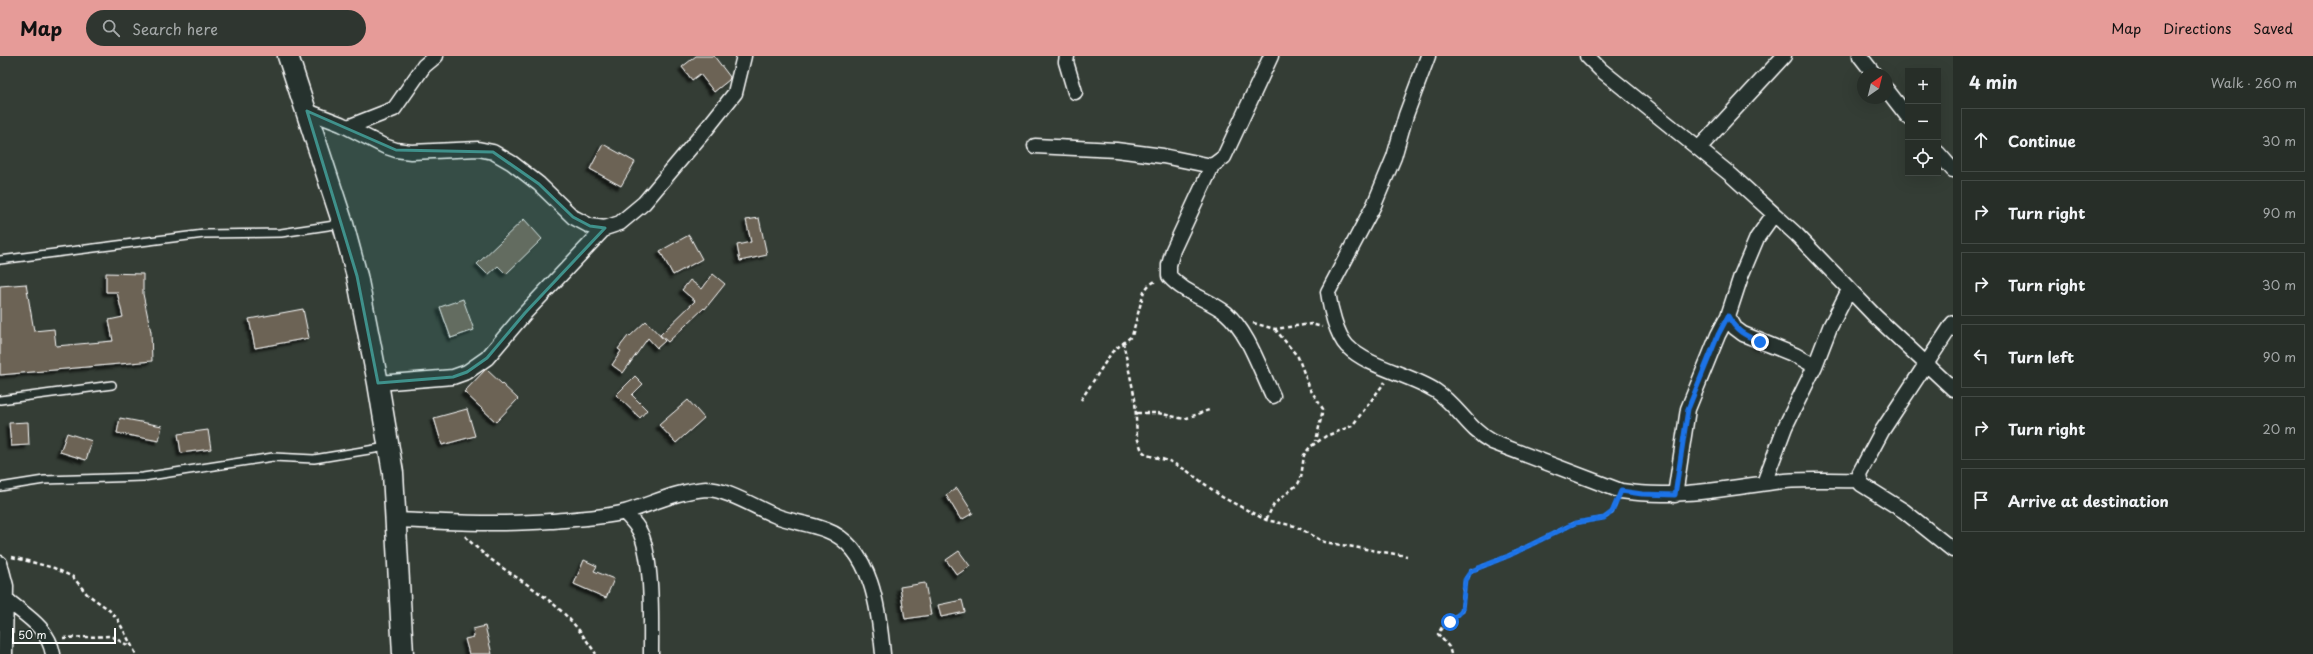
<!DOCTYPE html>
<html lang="en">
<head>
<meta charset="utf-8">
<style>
  :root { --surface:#272e28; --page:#2f3630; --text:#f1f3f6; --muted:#a4a8a8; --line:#434a45; --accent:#e69b98 }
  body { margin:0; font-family:"Playpen Sans",sans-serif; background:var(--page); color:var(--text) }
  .controls { position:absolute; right:12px; top:12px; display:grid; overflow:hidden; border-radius:0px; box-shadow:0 4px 16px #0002 }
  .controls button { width:36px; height:36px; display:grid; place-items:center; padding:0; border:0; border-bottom:1px solid var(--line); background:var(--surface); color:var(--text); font:20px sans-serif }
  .compass { position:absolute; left:1857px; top:12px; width:36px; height:36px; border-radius:50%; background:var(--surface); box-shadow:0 4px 16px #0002; rotate:35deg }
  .scale { position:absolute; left:12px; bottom:10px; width:104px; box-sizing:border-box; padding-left:4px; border:2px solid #fff; border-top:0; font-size:11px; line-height:14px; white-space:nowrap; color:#fff; -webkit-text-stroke:3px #26332d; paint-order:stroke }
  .stop { position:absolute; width:12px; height:12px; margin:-9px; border:3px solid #1a73e8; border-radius:50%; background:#fff }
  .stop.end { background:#1a73e8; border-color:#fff; box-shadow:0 1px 4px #0008 }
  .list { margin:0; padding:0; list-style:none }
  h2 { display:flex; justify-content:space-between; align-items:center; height:52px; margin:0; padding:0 16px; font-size:17px }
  h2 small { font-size:13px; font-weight:400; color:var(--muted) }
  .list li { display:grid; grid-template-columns:26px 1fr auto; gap:12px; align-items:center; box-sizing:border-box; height:64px; margin:0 8px 8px; padding:0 8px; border:1px solid var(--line); border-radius:0px }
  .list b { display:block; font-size:15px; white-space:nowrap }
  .list em { font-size:13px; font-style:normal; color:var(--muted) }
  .icon { flex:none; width:22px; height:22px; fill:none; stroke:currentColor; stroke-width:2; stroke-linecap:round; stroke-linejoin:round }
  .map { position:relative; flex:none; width:1953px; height:598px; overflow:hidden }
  header { display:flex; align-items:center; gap:24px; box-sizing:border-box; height:56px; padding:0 20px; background:var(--accent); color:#111 }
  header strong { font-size:19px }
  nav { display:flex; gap:22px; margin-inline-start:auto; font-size:14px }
  .search { width:280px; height:36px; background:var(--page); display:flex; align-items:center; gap:10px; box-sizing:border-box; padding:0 14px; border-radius:22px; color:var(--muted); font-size:15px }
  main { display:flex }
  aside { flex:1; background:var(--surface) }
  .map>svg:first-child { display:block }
  .building { fill:#6c6355; stroke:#fff; filter:url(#shadow) }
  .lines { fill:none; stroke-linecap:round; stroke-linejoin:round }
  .lane-casing { stroke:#fff; stroke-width:10 }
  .street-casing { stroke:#fff; stroke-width:17 }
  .secondary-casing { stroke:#fff; stroke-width:23 }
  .path { stroke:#fff; stroke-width:2.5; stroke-dasharray:4 3; stroke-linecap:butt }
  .lane { stroke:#26332d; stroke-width:7 }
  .street { stroke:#26332d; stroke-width:14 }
  .secondary { stroke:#26332d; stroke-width:20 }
  .route { stroke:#1a73e8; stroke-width:5 }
  .marked { fill:#3f918b; fill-opacity:0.2; stroke:#3f918b; stroke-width:3; stroke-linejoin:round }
</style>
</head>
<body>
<header>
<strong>Map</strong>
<div class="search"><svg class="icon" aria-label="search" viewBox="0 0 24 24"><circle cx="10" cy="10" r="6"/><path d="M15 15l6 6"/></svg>Search here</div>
<nav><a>Map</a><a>Directions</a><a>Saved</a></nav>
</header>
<main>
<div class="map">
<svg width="1953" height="598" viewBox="0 0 1953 598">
  <defs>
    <filter id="shadow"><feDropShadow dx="-3.5" dy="3.5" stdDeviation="1" flood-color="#0009"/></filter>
  </defs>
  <rect width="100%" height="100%" fill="#343d35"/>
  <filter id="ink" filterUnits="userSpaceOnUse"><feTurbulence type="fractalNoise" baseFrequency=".025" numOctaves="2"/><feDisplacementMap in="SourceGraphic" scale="8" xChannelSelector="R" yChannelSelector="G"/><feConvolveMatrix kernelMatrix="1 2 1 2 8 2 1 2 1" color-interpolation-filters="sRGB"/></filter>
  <g filter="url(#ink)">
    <path class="building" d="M696,0H714L730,21L729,24L714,36L700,18L692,24L682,11Z
      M603,88L635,106L621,130L590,113Z
      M759,162L767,199L740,205L737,189L751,186L746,164Z
      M524,163L542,183L506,218L498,210L488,219L477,208Z
      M689,179L702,203L673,219L660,195Z
      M106,217L143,218V238L151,276L152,305L0,319V230L26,228L34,275L54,273L56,290L113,285L109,264L123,261L117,236H106Z
      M713,218L725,228L705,253L704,252L668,286L660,279L695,245L682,234L690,224L702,233Z
      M463,243L474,274L451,282L440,251Z
      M303,253L309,282L255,292L249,263Z
      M646,265L665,285L657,292L648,282L623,317L612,309L621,295L618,293L628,280L629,281Z
      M486,313L518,343L496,366L464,336Z
      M635,320L643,328L632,339L647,354L640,362L616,339Z
      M688,344L704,362L676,387L659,369Z
      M467,353L475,380L442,389L434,362Z
      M120,362L162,370L159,385L117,377Z
      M28,366L29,389L11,390L9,367Z
      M208,374L211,393L181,397L178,378Z
      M67,377L92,385L86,404L60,396Z
      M957,432L973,457L961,464L946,439Z
      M959,495L970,510L957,519L946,504Z
      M584,504L597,510L594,515L614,523L606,542L574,528Z
      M925,527L931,559L905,563L900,531Z
      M962,544L965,556L941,561L938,549Z
      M485,570L492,598H469L465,583L474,581L473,573Z"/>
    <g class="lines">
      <g class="lane-casing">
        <path id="lane" d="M0,204L204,178L281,177L341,168
          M0,344L112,329
          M0,431L44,424L143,421L273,401L314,403L387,391"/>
      </g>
      <g class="street-casing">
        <path id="street" d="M1067,0L1066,6L1075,36
          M1428,0L1406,59L1394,101L1374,149L1328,236C1330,251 1336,278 1347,290C1369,312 1410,318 1436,335C1458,350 1469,374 1492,386L1621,435C1674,443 1722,433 1774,426C1802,422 1831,425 1859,424
          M1587,0L1601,14L1731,119L1797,179L1875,260L1953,333
          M1860,0L1874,18
          M1887,34L1908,61
          M307,55L341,68L384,90L396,94L411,96L478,93L493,96L512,107L539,128L573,161L590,170L605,172L620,167L644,147L708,71L735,37L744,0
          M348,71L394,53L424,10L436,0
          M1035,90L1116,94L1163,100L1212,110L1224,101L1271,0
          M1699,92L1784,0
          M1938,97L1953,114
          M1212,110L1173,194L1169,209V220C1185,238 1208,243 1226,257C1249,277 1260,314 1273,340
          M1728,260L1735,272L1743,278L1795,299L1815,310
          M1953,267L1882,375L1859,418L1861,428L1904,455L1953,494
          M378,327L453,321L467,316L487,302L525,257L605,172
          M1764,427L1785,371L1815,310L1830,271L1849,234
          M1675,439L1688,353L1718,279L1728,260L1741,220L1757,182L1774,158
          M624,456C630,462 638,470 641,478C653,508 651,565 651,598
          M396,464C447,466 499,469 550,465C574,463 602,462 625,456C652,448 677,435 706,433C726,433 755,451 774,459C790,466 809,467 826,474C872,491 879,555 883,598
          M0,507L6,530L5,598
          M6,543C26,560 48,571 53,598"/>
      </g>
      <g class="secondary-casing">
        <path id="secondary" d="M288,0L343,168L357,220L378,327L393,417L403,598"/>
      </g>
      <path class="path" d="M1253,267L1275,273L1311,268L1322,271
        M1275,273L1298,301L1310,333L1323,353L1316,385
        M1123,286L1135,343L1137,381L1142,395L1147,399L1169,405L1186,414L1222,441L1266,464L1295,470L1324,486L1407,500
        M1081,344L1112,296L1132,280L1144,235L1149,229L1157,224
        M1137,357H1158L1184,363L1209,354
        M1266,464L1274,448L1298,428L1301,422L1304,399L1310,391L1326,380L1352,370L1385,326
        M465,480C493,511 530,526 559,553C574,566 585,582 596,598
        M12,501L54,512L73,521L87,538L108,553L117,562L136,598
        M63,582L111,580L129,590
        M1451,598L1449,591L1438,578L1442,571L1462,555L1465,524L1471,515L1508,500L1575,467L1604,462L1612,457L1616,447"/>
      <use href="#lane" class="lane"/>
      <use href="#street" class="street"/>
      <use href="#secondary" class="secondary"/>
    </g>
  </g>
  <g class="lines" filter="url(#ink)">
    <path class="route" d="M1450,566L1462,555L1465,524L1471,515L1508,500L1575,467L1604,462L1612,456L1621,435L1642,438L1675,439L1688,353L1718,279L1728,260C1736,275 1744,279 1760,286"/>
  </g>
  <path class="marked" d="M307,55L396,94L493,96L539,128L573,161L590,170L605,172L525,257L487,302L467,316L453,321L378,327L357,220Z"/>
</svg>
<div class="controls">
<button>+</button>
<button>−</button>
<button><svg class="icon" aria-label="locate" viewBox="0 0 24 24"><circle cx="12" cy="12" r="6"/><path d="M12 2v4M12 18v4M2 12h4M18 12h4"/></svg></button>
</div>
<svg class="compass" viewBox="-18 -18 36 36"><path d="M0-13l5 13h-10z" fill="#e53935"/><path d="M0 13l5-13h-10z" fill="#a4a8a8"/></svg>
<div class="scale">50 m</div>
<div class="stop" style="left:1450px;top:566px"></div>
<div class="stop end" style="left:1760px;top:286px"></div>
</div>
<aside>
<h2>4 min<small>Walk · 260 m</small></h2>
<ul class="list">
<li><svg class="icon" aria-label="ahead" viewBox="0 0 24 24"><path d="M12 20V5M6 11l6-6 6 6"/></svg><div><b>Continue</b></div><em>30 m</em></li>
<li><svg class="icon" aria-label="right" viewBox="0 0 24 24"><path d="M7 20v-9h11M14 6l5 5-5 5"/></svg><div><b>Turn right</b></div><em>90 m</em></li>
<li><svg class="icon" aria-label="right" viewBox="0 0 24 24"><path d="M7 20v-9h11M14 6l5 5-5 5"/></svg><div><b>Turn right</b></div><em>30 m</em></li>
<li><svg class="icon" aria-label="left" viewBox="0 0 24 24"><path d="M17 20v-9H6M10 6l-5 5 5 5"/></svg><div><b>Turn left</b></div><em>90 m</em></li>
<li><svg class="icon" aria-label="right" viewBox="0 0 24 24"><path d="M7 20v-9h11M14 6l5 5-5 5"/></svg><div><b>Turn right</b></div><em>20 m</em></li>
<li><svg class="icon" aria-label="arrive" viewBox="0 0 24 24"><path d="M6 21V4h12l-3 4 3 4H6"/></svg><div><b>Arrive at destination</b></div></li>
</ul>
</aside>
</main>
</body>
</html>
